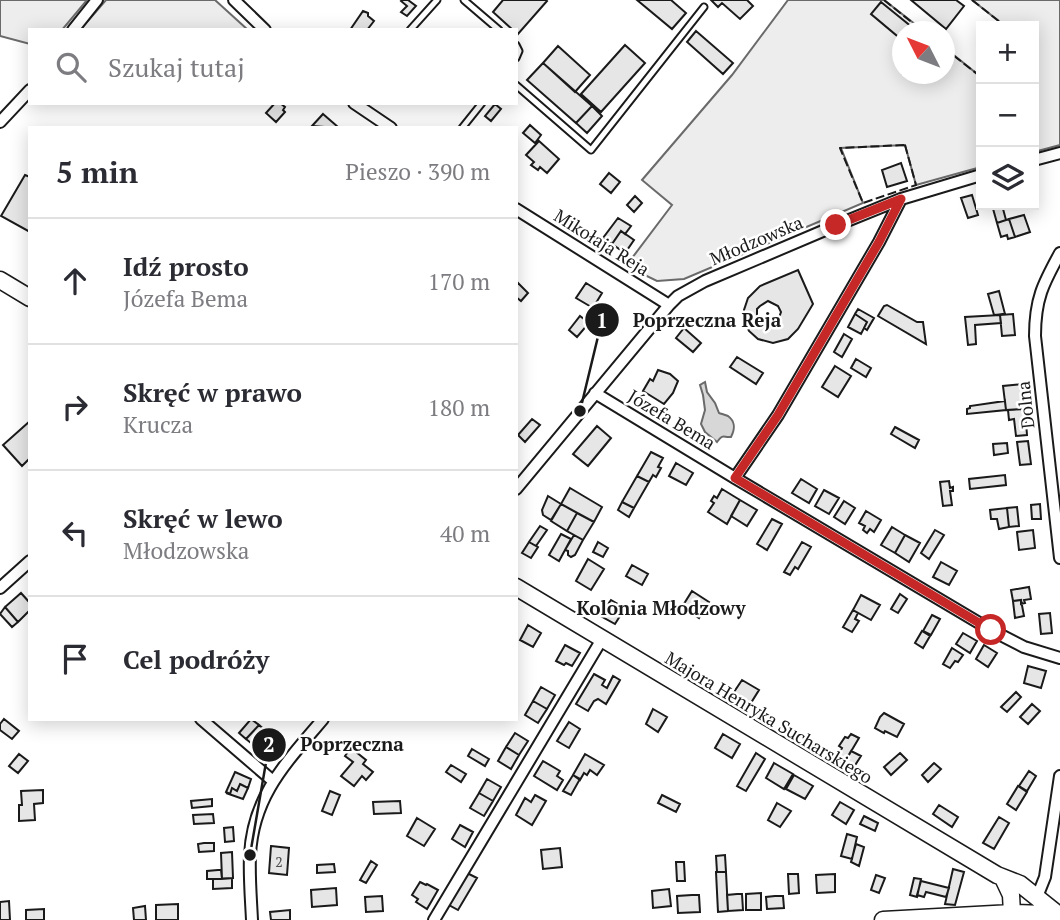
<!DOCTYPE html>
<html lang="pl">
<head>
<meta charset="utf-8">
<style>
  :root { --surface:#fff; --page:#f2f2f3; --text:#2b2b33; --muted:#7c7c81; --line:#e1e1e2 }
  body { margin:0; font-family:"PT Serif",serif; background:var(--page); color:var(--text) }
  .controls { position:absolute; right:21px; top:21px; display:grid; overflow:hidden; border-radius:0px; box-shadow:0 4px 18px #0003 }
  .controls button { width:63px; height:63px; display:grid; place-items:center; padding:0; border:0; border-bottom:2px solid var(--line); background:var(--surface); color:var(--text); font:35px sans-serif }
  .compass { position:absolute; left:892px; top:21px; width:63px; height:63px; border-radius:50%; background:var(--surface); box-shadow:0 4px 18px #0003; rotate:312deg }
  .stop { position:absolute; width:21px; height:21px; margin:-16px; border:5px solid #c62828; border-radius:50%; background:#fff }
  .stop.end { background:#c62828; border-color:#fff; box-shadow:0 2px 7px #0008 }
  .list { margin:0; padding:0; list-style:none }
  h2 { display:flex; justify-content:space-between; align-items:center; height:91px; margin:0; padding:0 28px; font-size:30px }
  h2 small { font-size:23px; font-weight:400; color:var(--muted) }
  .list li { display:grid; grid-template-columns:46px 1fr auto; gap:21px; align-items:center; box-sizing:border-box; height:126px; padding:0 28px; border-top:2px solid var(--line) }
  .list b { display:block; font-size:26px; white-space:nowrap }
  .list p { margin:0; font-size:23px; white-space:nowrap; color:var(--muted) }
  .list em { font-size:23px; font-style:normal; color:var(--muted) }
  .icon { flex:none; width:38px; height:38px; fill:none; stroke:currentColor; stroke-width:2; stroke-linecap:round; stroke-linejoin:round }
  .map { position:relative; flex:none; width:1060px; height:920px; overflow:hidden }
  .search { position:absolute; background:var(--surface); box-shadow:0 4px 18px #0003; left:28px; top:28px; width:490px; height:77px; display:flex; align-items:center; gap:18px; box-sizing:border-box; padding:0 24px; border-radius:0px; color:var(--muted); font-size:26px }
  .panel { position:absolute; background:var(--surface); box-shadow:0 4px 18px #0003; left:28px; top:126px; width:490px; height:595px; border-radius:0px }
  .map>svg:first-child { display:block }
  .green { fill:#ededed; stroke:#6a6a6a; stroke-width:2 }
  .water { fill:#d7d7d7; stroke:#6a6a6a; stroke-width:2 }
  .building { fill:#e6e6e6; stroke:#1a1a1a; stroke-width:2; fill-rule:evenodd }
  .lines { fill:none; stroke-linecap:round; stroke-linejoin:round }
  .lane-casing { stroke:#1a1a1a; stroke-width:9 }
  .street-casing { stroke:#1a1a1a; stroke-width:14 }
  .secondary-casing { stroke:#1a1a1a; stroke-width:19 }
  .lane { stroke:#fff; stroke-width:5 }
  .street { stroke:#fff; stroke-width:10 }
  .secondary { stroke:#fff; stroke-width:16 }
  .fence { stroke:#1a1a1a; stroke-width:2; stroke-dasharray:9 3.5; stroke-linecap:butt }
  .route { stroke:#c62828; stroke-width:9 }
  .labels { text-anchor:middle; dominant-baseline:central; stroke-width:5; stroke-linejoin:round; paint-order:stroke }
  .number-label { font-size:14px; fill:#4d4d4d }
  .street-label { font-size:18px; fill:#1a1a1a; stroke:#fff }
  .neighbourhood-label { font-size:19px; font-weight:bold; fill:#1a1a1a; stroke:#fff }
  .leader { fill:none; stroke:#1a1a1a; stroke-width:2.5 }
  .callout-dot { fill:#1a1a1a; stroke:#fff; stroke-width:2.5 }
  .mark-label { font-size:21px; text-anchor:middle; font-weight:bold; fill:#fff }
  .callout-label { font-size:19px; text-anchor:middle; font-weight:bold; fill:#1a1a1a; stroke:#fff; stroke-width:5; stroke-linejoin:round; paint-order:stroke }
</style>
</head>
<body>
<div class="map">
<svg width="1060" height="920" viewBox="0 0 1060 920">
  <rect width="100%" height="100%" fill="#fff"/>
  <path class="green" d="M0,0H87L62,30H30V44L0,36Z
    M106,0H215L248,30H80Z
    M788,0H884L924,31L902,32V74H944L945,48L981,77V167L916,185L905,145L841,148L863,203L684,279L657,281L626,266L672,205L642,180L732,75Z
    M972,0H1060V145L1034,152V26H1005Z"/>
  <path class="water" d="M705,382L707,392L715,403L719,413C722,414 726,415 728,416C736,422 735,429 731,437C723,438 724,433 717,442L705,432L701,424L705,410L703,395L700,385Z"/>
  <path class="building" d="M402,0H408L416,6L407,16L401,12L407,6L401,1Z
    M503,0H546L547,1L518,34L516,30H513L493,12Z
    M637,0H671L686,13L672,29Z
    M711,0H747L753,6L740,19L722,3L718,7Z
    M911,0H956L964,6L946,29Z
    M881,2L918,32H902V40L871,14Z
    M363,11L368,13V16L374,21L367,30H350Z
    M696,31L733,63L723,74L687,42Z
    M625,45L645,63L601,112L581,94Z
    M558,46L590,75L575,92L543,63Z
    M543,63L592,106L576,123L527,80Z
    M275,103H280L285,107L283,110L285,112L276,122L266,113Z
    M495,104L501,109L491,121L485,116Z
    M592,106L602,116L587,133L576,123Z
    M323,114L338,127L337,128L312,126Z
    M530,125L541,135L535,143L523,133Z
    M539,141L559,159L547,173L540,167L538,170L531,165L534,162L526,155Z
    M901,163L907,181L887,187L882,170Z
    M609,173L620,182L611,193L600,184Z
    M25,175L30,177V232L1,216Z
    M972,195L978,215L968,218L961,198Z
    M635,196L642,203L634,212L627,205Z
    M992,205H1002L1006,220L997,223Z
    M1024,215L1030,232L1015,237L1009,219Z
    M618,218L631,226L625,234L621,231L612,244L603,238Z
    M1009,219L1015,237L1008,239L1007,235L1001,237L997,223Z
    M621,231L634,240L625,253L612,244Z
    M798,270L813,304L798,329L788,339L773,343L758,339L749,331L744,321V310L748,298L760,286ZM768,301L778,306L781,312L777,323L770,327L762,325L757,317V309L760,306Z
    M517,282L528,293L521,301L516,297Z
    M586,283L602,293L593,308L576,298Z
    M999,291L1005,314L994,315L988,294Z
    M887,305L917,322H923L926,344L878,316L884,306Z
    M858,309L874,318L867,330L864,328L867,322L855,314Z
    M855,314L867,322L861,334L848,327Z
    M1013,314L1015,335L1002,336L1000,315Z
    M1000,315L1001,323L975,325L976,344L968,345L965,317Z
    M580,316L589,323L577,337L569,330Z
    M684,328L701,343L693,352L676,338Z
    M844,334L852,339L842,357L834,352Z
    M737,357L763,373L756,384L730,367Z
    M856,359L871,368L866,377L851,368Z
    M835,366L851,376L838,397L822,387Z
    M658,370L670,374L678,381L673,393L664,404L643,391L650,379L653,381Z
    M1022,384L1025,409L1006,410L1003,386Z
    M1005,401L1006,410L967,414V409L970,408V406Z
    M1025,409L1027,435L1016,436L1014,419L1009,420L1008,410Z
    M532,419L540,425L525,442L518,435Z
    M30,421V458L22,466L3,445Z
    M597,426L611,438L588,466L573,454Z
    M895,427L919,440L915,448L891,434Z
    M1028,441L1031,464L1020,465L1017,442Z
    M1007,443L1008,453L994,455L993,444Z
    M651,452L663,458L658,467L661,468L656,477L653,475L649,482L637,476Z
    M676,463L693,473L686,485L669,476Z
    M1005,475L1006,485L970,489L969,479Z
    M637,476L649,482L634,508L622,502Z
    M801,479L817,489L809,503L792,493Z
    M949,481L950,488L953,487V491H950L952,505L943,506L940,482Z
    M570,488L602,507L594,522L561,504Z
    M722,489L740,500L727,524L708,512L714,503L711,501L714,496L717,498Z
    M824,490L839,498L829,514L815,506Z
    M548,496L561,504L551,520L543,515L542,510Z
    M740,500L757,510L747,526L731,516Z
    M844,501L855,508L845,524L834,517Z
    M622,502L634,508L629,517L618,510Z
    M561,504L577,513L567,531L551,521Z
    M1040,504L1041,519H1032L1031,505Z
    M1017,507L1019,526L1009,527L1007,508Z
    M1007,508L1009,527L999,529L997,519H991L990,510Z
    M866,511L881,520L874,532L870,529L867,533L863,530L865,526L859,523Z
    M577,513L594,522L583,540L567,531Z
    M772,519L782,524L767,550L757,544Z
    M540,526L547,530L536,546L529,542Z
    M892,527L905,535L895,553L881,545Z
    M935,530L944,535L929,559L921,553Z
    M1033,530L1035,548L1019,550L1017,532Z
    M561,534L571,539L559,561L549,555Z
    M574,535L583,540L575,555L571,557L568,555V551L565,550Z
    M905,535L920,543L909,562L895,553Z
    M529,542L538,547L531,558L522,553Z
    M598,542L608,548L603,557L593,552Z
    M802,542L811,547L798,569L795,567L790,575L784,572Z
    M588,559L604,569L591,590L576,581Z
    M941,562L957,571L949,585L933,577Z
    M632,565L648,574L642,585L626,576Z
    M1029,587L1031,599L1024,600L1025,603L1021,604V600L1013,601L1011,590Z
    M692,591L709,602L699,618L691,613L690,615L685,612L686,610L682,607Z
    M21,593L30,603V610L18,622L5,607Z
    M900,594L907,599L898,613L891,609Z
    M861,595L880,605L871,620L853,610Z
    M611,600L625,608L615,624L599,615L604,606L606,607Z
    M1021,600L1024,616L1015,618L1013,601Z
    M5,607L18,622L12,627L0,614Z
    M853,610L858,613L855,619L859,621L852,632L843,627Z
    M1050,613L1052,633L1041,634L1039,614Z
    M932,615L940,619L931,635L923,631Z
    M528,625L541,633L533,647L520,640Z
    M922,631L930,636L923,648L915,643Z
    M963,633L977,641L970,653L956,644Z
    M565,645L580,653L572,666L566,663L564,665L556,661Z
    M984,645L997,653L988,667L976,659Z
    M952,648L963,655L958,662L955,661L950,668L943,664Z
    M1028,666L1046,671L1041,688L1024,683Z
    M594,674L605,680L602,685L607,688L613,676L620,680L606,704L598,699L594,701L588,711L576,704Z
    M742,680L759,690L749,706L732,695Z
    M541,687L555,695L547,709L533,701Z
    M1016,692L1021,697L1007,712L1001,707Z
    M533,701L547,709L538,723L525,715Z
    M1032,704L1040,711L1028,724L1020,717Z
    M653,709L667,717L658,732L646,724Z
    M884,713L904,724L897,737L885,731L884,733L875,728L880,717Z
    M4,719L19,731L12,739L0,730V724Z
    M251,719L259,725L246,739L239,733Z
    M569,722L580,729L569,748L557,741Z
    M259,725L278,741L268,753H263L246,739Z
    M515,733L528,741L519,755L506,747Z
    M723,734L740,744L732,758L715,748Z
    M851,734L859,738L843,765L835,760L842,748L839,746L845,737L848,738Z
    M506,747L519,755L511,769L498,761Z
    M351,748L366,760L363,764L373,772L366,780L362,776L354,786L341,776L353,762L345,756Z
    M472,749L489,759L485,766L468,756Z
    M851,751L861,756L852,770L843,765Z
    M756,753L765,759L746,791L737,786Z
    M900,753L907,760L891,775L884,767Z
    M19,754L28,761L18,773L9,766Z
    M585,754L604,765L597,775L590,770L587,775L584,773L580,780L573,775Z
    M543,761L560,771L557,776L563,780L557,790L534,776Z
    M774,763L793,774L784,789L766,778Z
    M934,763L941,769L928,782L922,775Z
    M451,765L466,774L461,782L446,772Z
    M1029,771L1036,776L1027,791L1019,786Z
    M235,772L251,779L248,788L240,784L237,791L232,788L230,794L226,792Z
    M573,775L580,779L571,795L563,791Z
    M794,775L813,786L805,799L786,789Z
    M487,779L501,787L493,801L479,793Z
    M240,784L248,788L243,799L226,793L230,794L232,788L237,791Z
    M1018,786L1027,792L1016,810L1007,804Z
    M43,790V803L34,804L35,820L19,821V805H22L21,791Z
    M330,791L340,795L332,815L322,811Z
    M479,793L493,801L484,816L470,808Z
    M535,795L546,801L532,825L516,815L525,798L531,802Z
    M662,795L680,804L676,812L658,803Z
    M212,799V806L192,808L191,801Z
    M400,801L401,813L374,814L373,802Z
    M840,802L854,810L846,824L832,815Z
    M777,803L791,811L780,827L768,820Z
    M939,805L958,817L952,827L933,814Z
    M213,814L214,823L194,824L193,815Z
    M864,816L878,823L875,831L860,824Z
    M999,817L1009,823L994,849L983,843Z
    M417,818L435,829L424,846L407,836Z
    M460,825L473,832L465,847L452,839Z
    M233,827L234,841L225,842L224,828Z
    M847,834L857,837L852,859L841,856Z
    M204,843H214V851L199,852L198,844Z
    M856,844L864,847L859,866L851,862Z
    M271,846L289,848L287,875L269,873Z
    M560,848L562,867L543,869L541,850Z
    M232,852L233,878L222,879L221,853Z
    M725,855L726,872H717L716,856Z
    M371,861L377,865L366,883L360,880Z
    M676,862H684L685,881H677Z
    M334,864L335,872L317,873V865Z
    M953,869L964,872L955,905L945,904Z
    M218,870H221L222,879H207V871Z
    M716,872H726L728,911L718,912Z
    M467,873L477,878L458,910L449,905Z
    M788,874H798L799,893L789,894Z
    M835,874V892L817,893L816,875Z
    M876,875L885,878L879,893L871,890Z
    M232,878V888L213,889V879Z
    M914,878L921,879L917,897L910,895Z
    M921,881L949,888L946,897L926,892L924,897L917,895Z
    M420,882L426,885L427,884L438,890L427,909L416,902L418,899L412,895Z
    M336,888L337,905L312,907L311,890Z
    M669,889L671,906L653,908L652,891Z
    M761,893V910H746V894Z
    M737,894H742L743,910L728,911L727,895Z
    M692,895H699L700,912L678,913L677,896Z
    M382,896L383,911L366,912L365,897Z
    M775,896H783L784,908L767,909L766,897Z
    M9,901L10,920H0V902Z
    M178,904V920H156V905Z
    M145,906L146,920H134L133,908Z
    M44,909V920H26V910Z
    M290,910V920H271L270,912Z"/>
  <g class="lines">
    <g class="lane-casing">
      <path id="lane" d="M464,0L499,30
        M410,30L437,0
        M516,45L519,51L516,58
        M516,85L591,150L704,7
        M462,128L482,103"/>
    </g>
    <g class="street-casing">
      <path id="street" d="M234,0L265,30
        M73,30L97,0
        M354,103L391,128
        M0,122L30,90
        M1034,160L1060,153
        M516,209L669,305
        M1060,253C1043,284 1035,299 1035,336L1060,558
        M595,393L735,478L991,630L1024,647L1060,658
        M735,478L778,415L879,242L901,199
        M516,489L669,305L678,296L705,281L837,225L901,199L981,175
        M0,588L30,561
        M201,719L273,781
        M1037,897L1045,877L1060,776
        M252,920C251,899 249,876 250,855C253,795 287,762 323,719
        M434,920L602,639"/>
    </g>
    <g class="secondary-casing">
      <path id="secondary" d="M0,280L30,298
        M516,587L997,875L1020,884L1060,916
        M1003,878L1011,895L1012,913
        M883,920L1012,913L1044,914L1060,917"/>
    </g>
    <use href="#lane" class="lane"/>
    <use href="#street" class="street"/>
    <use href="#secondary" class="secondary"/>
    <path class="fence" d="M884,0L924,32
      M972,0L1005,26
      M944,48L981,77
      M905,145L916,185L863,203L840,148Z"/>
  </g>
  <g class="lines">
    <path class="route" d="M836,225L901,199L879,242L778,415L735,478L991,630"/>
  </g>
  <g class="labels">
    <g class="number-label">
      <text x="279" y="861">2</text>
    </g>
    <g class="street-label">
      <text transform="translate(756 240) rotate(-23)">Młodzowska</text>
      <text transform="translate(602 242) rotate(32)">Mikołaja Reja</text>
      <text transform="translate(1025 405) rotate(-96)">Dolna</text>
      <text transform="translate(672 419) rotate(31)">Józefa Bema</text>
      <text transform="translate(769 717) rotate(31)">Majora Henryka Sucharskiego</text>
    </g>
    <g class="neighbourhood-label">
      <text x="661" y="607">Kolonia Młodzowy</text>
    </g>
  </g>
  <path class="leader" d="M580 411L602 320M250 855L269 745"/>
  <g class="callout-dot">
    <circle cx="580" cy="411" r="7"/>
    <circle cx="250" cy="855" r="7"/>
    <circle cx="602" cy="320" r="18"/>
    <circle cx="269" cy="745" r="18"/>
  </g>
  <g class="mark-label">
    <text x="602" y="328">1</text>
    <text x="269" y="752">2</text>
  </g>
  <g class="callout-label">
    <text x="707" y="327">Poprzeczna Reja</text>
    <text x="352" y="751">Poprzeczna</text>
  </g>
</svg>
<div class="controls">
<button>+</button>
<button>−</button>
<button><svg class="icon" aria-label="layers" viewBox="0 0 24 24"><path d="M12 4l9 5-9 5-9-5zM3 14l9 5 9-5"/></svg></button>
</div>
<svg class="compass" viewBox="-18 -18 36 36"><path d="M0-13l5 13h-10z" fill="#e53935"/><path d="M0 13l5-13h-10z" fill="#7c7c81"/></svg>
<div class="stop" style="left:991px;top:630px"></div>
<div class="stop end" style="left:836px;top:225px"></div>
<div class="search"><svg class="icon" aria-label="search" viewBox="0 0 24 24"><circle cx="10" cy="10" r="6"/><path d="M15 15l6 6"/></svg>Szukaj tutaj</div>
<section class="panel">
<h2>5 min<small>Pieszo · 390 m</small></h2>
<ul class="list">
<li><svg class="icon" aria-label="ahead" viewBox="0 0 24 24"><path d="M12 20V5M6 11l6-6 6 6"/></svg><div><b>Idź prosto</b><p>Józefa Bema</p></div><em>170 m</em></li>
<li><svg class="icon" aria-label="right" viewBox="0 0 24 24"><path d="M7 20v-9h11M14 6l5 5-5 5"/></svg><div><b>Skręć w prawo</b><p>Krucza</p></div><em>180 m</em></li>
<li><svg class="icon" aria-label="left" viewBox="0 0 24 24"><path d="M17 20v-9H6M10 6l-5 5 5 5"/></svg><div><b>Skręć w lewo</b><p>Młodzowska</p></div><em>40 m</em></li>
<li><svg class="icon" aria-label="arrive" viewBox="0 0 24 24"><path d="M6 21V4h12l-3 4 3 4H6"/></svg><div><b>Cel podróży</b></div></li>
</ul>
</section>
</div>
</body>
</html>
